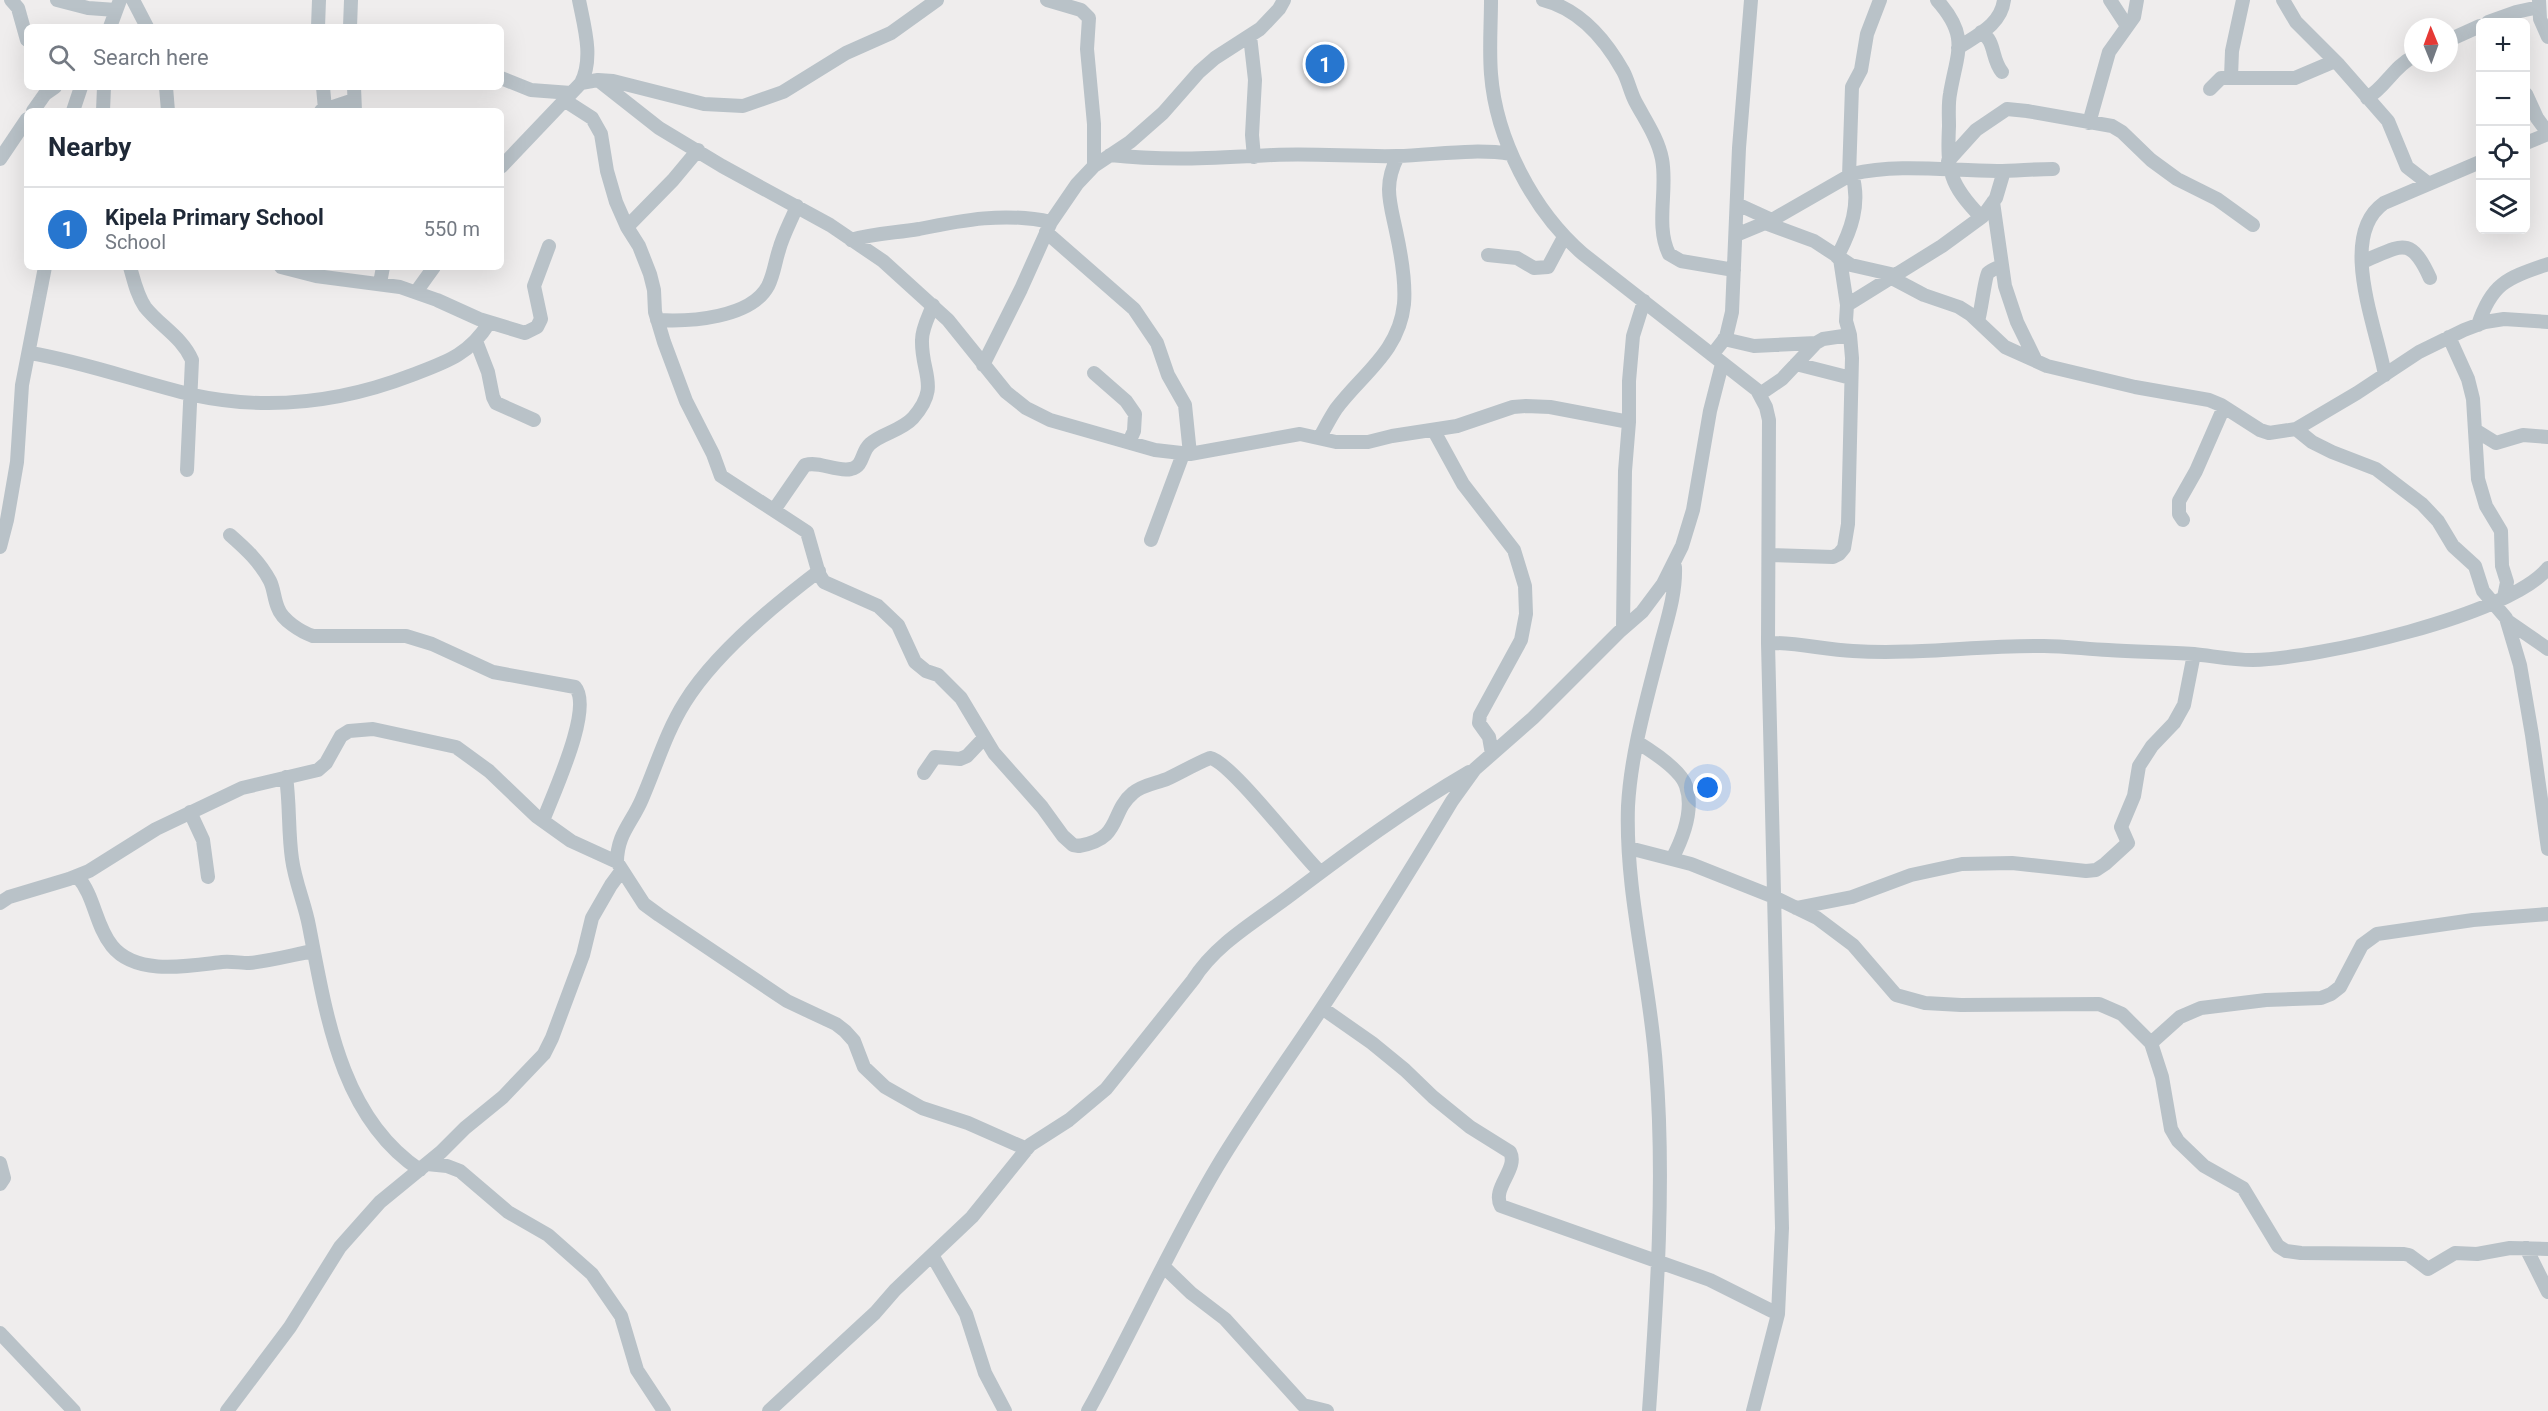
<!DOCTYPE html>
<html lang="en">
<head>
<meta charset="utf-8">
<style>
  :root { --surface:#fff; --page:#f2f2f3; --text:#1f2937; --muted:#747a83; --line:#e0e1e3; --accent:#2776cf }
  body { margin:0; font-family:Roboto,sans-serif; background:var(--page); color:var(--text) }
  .controls { position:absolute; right:18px; top:18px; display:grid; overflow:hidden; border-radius:9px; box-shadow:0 6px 24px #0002 }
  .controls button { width:54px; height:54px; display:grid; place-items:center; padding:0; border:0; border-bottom:2px solid var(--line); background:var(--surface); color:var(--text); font:30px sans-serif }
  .compass { position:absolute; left:2404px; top:18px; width:54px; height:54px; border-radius:50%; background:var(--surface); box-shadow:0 6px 24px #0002; rotate:359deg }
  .you { position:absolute; left:1708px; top:788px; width:21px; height:21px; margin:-15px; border:4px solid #fff; border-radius:50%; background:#1a73e8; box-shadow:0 0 0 9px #1a73e833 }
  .badge { display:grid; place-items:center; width:39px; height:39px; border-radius:50%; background:var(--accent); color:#fff; font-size:20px; font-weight:700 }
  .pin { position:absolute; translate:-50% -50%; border:3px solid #fff; box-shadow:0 2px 6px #0006 }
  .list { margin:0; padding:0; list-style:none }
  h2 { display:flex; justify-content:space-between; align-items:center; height:78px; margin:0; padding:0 24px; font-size:26px }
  h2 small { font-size:20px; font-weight:400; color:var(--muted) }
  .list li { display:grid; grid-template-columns:39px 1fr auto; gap:18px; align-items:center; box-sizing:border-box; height:84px; padding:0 24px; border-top:2px solid var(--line) }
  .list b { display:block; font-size:22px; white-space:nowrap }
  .list p { margin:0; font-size:20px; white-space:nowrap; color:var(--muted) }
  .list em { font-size:20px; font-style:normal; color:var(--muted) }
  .icon { flex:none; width:33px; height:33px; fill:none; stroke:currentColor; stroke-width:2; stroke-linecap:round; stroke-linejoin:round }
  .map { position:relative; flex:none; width:2548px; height:1411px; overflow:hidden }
  .search { position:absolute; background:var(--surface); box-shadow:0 6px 24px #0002; left:24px; top:24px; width:480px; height:66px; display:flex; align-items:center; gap:15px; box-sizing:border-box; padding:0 21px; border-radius:9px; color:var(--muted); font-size:22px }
  .panel { position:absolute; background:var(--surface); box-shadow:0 6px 24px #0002; left:24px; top:108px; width:480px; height:162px; border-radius:9px }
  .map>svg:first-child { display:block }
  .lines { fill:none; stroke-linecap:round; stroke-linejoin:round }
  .minor { stroke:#b9c2c8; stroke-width:14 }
</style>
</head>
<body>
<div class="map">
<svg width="2548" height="1411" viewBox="0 0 2548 1411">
  <rect width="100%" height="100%" fill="#efeded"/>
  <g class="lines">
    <path class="minor" d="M11,0L18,8L27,40
      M57,0L88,8L116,10
      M133,0L147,27
      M1047,0L1081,10L1089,18L1087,49L1094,124V166
      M1491,0C1491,24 1489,49 1491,74C1496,139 1533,211 1583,254L1757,390L1766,407L1769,420L1768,643L1782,1228L1778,1314L1753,1411
      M1543,0C1579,9 1605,39 1623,71C1628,80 1630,91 1635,101C1645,120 1658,138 1662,159C1668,189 1655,226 1669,254L1681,261L1734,270
      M1937,0C1970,37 1957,52 1950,94C1948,104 1949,116 1949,126C1947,171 1949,184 1981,217
      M2110,0L2127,26
      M2283,0L2296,22L2339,65L2388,121L2407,167L2429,184
      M2539,0L2540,19L2548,37
      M2488,22L2516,12L2539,7
      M110,27L120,0
      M318,27L319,0
      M350,27L351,0
      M1981,32C1996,41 1991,59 2002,72
      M1250,36L1255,80L1252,135L1254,157
      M2449,40L2480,26
      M1958,48C1977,35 2001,25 2004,0
      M2231,77L2232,51L2243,0
      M501,78L531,90L571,93
      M598,80L659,128L722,166L830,225L883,261L948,320L1006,392L1026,408L1050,420L1155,450L1190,454L1300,434L1336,442H1368L1392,436L1457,426L1513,407L1526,406L1550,407L1629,422
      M581,83L598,80L613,81L704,104L743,106L783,92L846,53L891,33L937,0
      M166,87L168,111
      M323,87L325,109
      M354,87L355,111
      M2210,89L2221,78H2295L2335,61
      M2526,94L2537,118L2548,133
      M2367,98C2385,88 2394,66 2413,57
      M564,100L592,118L601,134L607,171L616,202L627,227L639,246L650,274L654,290L655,312L664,342L686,401L713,454L721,476L807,532L819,574L824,582L878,606L898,625L915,662L926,671L938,675L961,698L994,753L1042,807L1063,836L1073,845L1079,846C1123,838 1109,813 1133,793C1142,785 1157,783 1167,779C1182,772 1195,764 1210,758C1230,761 1299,852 1320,872
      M33,111L45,94L55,87
      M73,111L81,87
      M103,111L104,87
      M321,111L354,100
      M2089,123L2109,52L2134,17L2137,0
      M2526,143L2548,134
      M1110,155C1165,161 1219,158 1274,155C1315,153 1356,157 1397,156C1435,155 1474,148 1511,154
      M0,159L27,119
      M1948,161L1976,130L2007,109L2027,111L2112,126L2122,132L2151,160L2177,179L2217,199L2253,225
      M501,167L581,83C594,58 584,26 579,0
      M1849,176L1852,87L1861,70L1867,34L1880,0
      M1993,202L2005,286L2017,322L2036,361
      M1737,204L1772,220
      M1765,223L1814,241L1851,265L1895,275
      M627,227L673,180L698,150
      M1046,232L1134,309L1157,343L1168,375L1185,405L1190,454
      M1736,235L1772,220L1852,174C1899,163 1949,171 1997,171C2015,171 2034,169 2053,169
      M851,240C874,233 896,233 919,229C963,220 1005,212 1051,222
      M1488,255L1517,258L1534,268L1548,267L1564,237
      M1837,257C1851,231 1861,204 1852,174
      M1840,259L1847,305
      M2362,262C2401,246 2410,234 2430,278
      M130,267C134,281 137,295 145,307C160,326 182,337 192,360L187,470
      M281,267L316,276L400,287L437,300L479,319L525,333L537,327L541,319L534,286L549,246
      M1890,277L1924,295L1959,307L1970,314L2005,347L2047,366L2135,387L2209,400L2221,405L2260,430L2269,433L2296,429L2357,393L2419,352L2464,330L2485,322L2504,319L2548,322
      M380,283L383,267
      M416,292L434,267
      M657,320C690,322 751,318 768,286C774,274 775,262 779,250C783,235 791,221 797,206
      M1978,321C1981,312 1985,277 1988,273C1991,270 1997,268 2001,266
      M2478,325C2492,282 2508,278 2548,264
      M2449,337L2468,379L2473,399L2478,479L2486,506L2501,531L2502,566L2507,582L2504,597
      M1724,339L1754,346L1816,343
      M476,341L488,372L493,397L496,403L534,420
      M30,353C85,362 138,382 193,395C267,411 342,402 412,375C446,362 469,355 489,323
      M1712,355L1726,337L1732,312L1739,148L1751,0
      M1796,364L1851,378
      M983,365L1021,289L1051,222L1077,184L1094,166L1130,142L1163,113L1199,72L1215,58L1260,29L1279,9L1284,0
      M1094,373L1126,401L1135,414L1134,431L1129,442
      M2385,375C2377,328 2337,236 2384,203L2480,162
      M1760,394L1782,379L1816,343L1823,339L1850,335L1846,321L1847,305L1942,246L1983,216L1996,198L2004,171
      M2296,429L2312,442L2332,452L2376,469L2422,504L2438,521L2453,546L2475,566L2483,591L2506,618L2520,665L2532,735L2548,849
      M2475,430L2496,443L2523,435L2548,437
      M1434,431L1463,484L1514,550L1525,586L1526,614L1521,640L1480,715L1479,723L1489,737L1492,754
      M1320,437C1325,428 1330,418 1336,409C1362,374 1399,352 1404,304C1406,281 1401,254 1396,231C1390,202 1383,185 1398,156
      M774,510L805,465C821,461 835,472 851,469C864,466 861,452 870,444C882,433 901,431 913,418C941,386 921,374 922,340C922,328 929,316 933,305
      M2183,520L2179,514V501L2196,471L2224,407
      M230,535C246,549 260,562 270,581C274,589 274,599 278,608C282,620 301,632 313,636H406L432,644L493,672L575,687C594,708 552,796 543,821
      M1151,540L1183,454
      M0,547L7,520L17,462L22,385L45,267
      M1769,555L1833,557L1839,554L1844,548L1848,524L1852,358L1850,335
      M2509,622L2548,649
      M1623,628L1625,471L1629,422V381L1633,336L1644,301
      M1768,643C1796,642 1825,650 1853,651C1917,655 1980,645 2044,646C2065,646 2086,649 2108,650C2136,652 2165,652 2194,654C2213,656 2233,660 2253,660C2315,659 2509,616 2548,568
      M1637,742C1650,750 1681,770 1686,786C1694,809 1683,838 1672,859
      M924,773L935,757L960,759L967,756L984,738
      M286,777C290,804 288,832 292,859C295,882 305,904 309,926C326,1013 340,1117 420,1170
      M190,812L203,840L208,877
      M1629,848L1691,864L1774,897L1817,918L1853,945L1896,995L1925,1003L1961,1005L2099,1004L2122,1014L2151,1043L2162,1077L2171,1129L2178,1141L2204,1166L2243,1188L2278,1246L2286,1251L2301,1253L2404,1254L2409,1255L2428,1269L2455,1253L2477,1254L2510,1248L2548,1249
      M617,862C617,834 632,823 642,799C656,767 666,732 685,702C714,655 774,605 819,571
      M77,876C95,896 95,925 112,946C136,976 188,966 222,962C231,961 240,963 249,963C271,961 292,955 313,951
      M0,903L9,897L69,879L89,871L156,829L242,788L318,770L326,763L341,736L349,731L373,729L456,747L489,771L536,816L571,841L617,862L644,904L659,915L787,1001L836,1024L845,1031L854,1041L864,1067L885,1087L922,1108L968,1123L1027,1149
      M1796,908L1852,897L1911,875L1962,864L2012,863L2086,871L2096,870L2105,864L2128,843L2121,827L2134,796L2139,766L2152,746L2174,723L2184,705L2194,654
      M1322,1008L1372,1043L1405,1070L1433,1097L1470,1127L1510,1152C1519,1169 1491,1188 1501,1206L1710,1280L1778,1314
      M2151,1043L2180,1017L2201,1008L2266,1000L2321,998L2331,994L2340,987L2362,945L2377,934L2473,920L2548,914
      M0,1163L4,1178L0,1184
      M427,1164L447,1166L460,1171L508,1212L548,1235L592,1274L621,1316L637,1370L664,1411
      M2526,1248L2548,1292
      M932,1255L966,1314L985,1373L1005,1411
      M1163,1266L1191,1293L1225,1319L1303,1405L1327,1411
      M0,1333L74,1411
      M227,1411L290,1327L340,1247L380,1202L441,1152L465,1128L503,1097L544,1054L552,1038L583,955L592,918L611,885L622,870
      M769,1411L875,1313L895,1290L972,1217L1030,1145L1069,1120L1106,1089L1193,980C1216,943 1258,920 1292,894C1349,851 1407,808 1469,772
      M1088,1411C1133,1330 1170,1246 1217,1167C1250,1112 1287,1061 1322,1008C1367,940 1410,871 1452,801L1475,769L1533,718L1619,632L1642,612L1663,584L1682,546L1693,510L1710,411L1722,364
      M1649,1411C1657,1297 1665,1181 1656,1067C1650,979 1625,895 1628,806C1631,752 1647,699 1660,647C1667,620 1676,594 1675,567"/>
  </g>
</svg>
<div class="controls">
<button>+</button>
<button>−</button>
<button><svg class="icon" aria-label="locate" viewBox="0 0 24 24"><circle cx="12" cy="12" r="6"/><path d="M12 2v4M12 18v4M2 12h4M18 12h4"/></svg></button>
<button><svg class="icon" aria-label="layers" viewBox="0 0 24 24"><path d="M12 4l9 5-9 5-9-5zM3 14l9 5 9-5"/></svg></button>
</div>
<svg class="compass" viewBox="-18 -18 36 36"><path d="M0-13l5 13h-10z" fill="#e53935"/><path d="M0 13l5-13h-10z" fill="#747a83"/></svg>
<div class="you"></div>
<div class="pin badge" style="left:1325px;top:64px">1</div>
<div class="search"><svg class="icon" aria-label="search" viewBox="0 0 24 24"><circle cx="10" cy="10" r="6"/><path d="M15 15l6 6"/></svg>Search here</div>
<section class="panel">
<h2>Nearby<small></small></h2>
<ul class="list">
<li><span class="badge">1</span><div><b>Kipela Primary School</b><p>School</p></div><em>550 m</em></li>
</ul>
</section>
</div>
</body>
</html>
